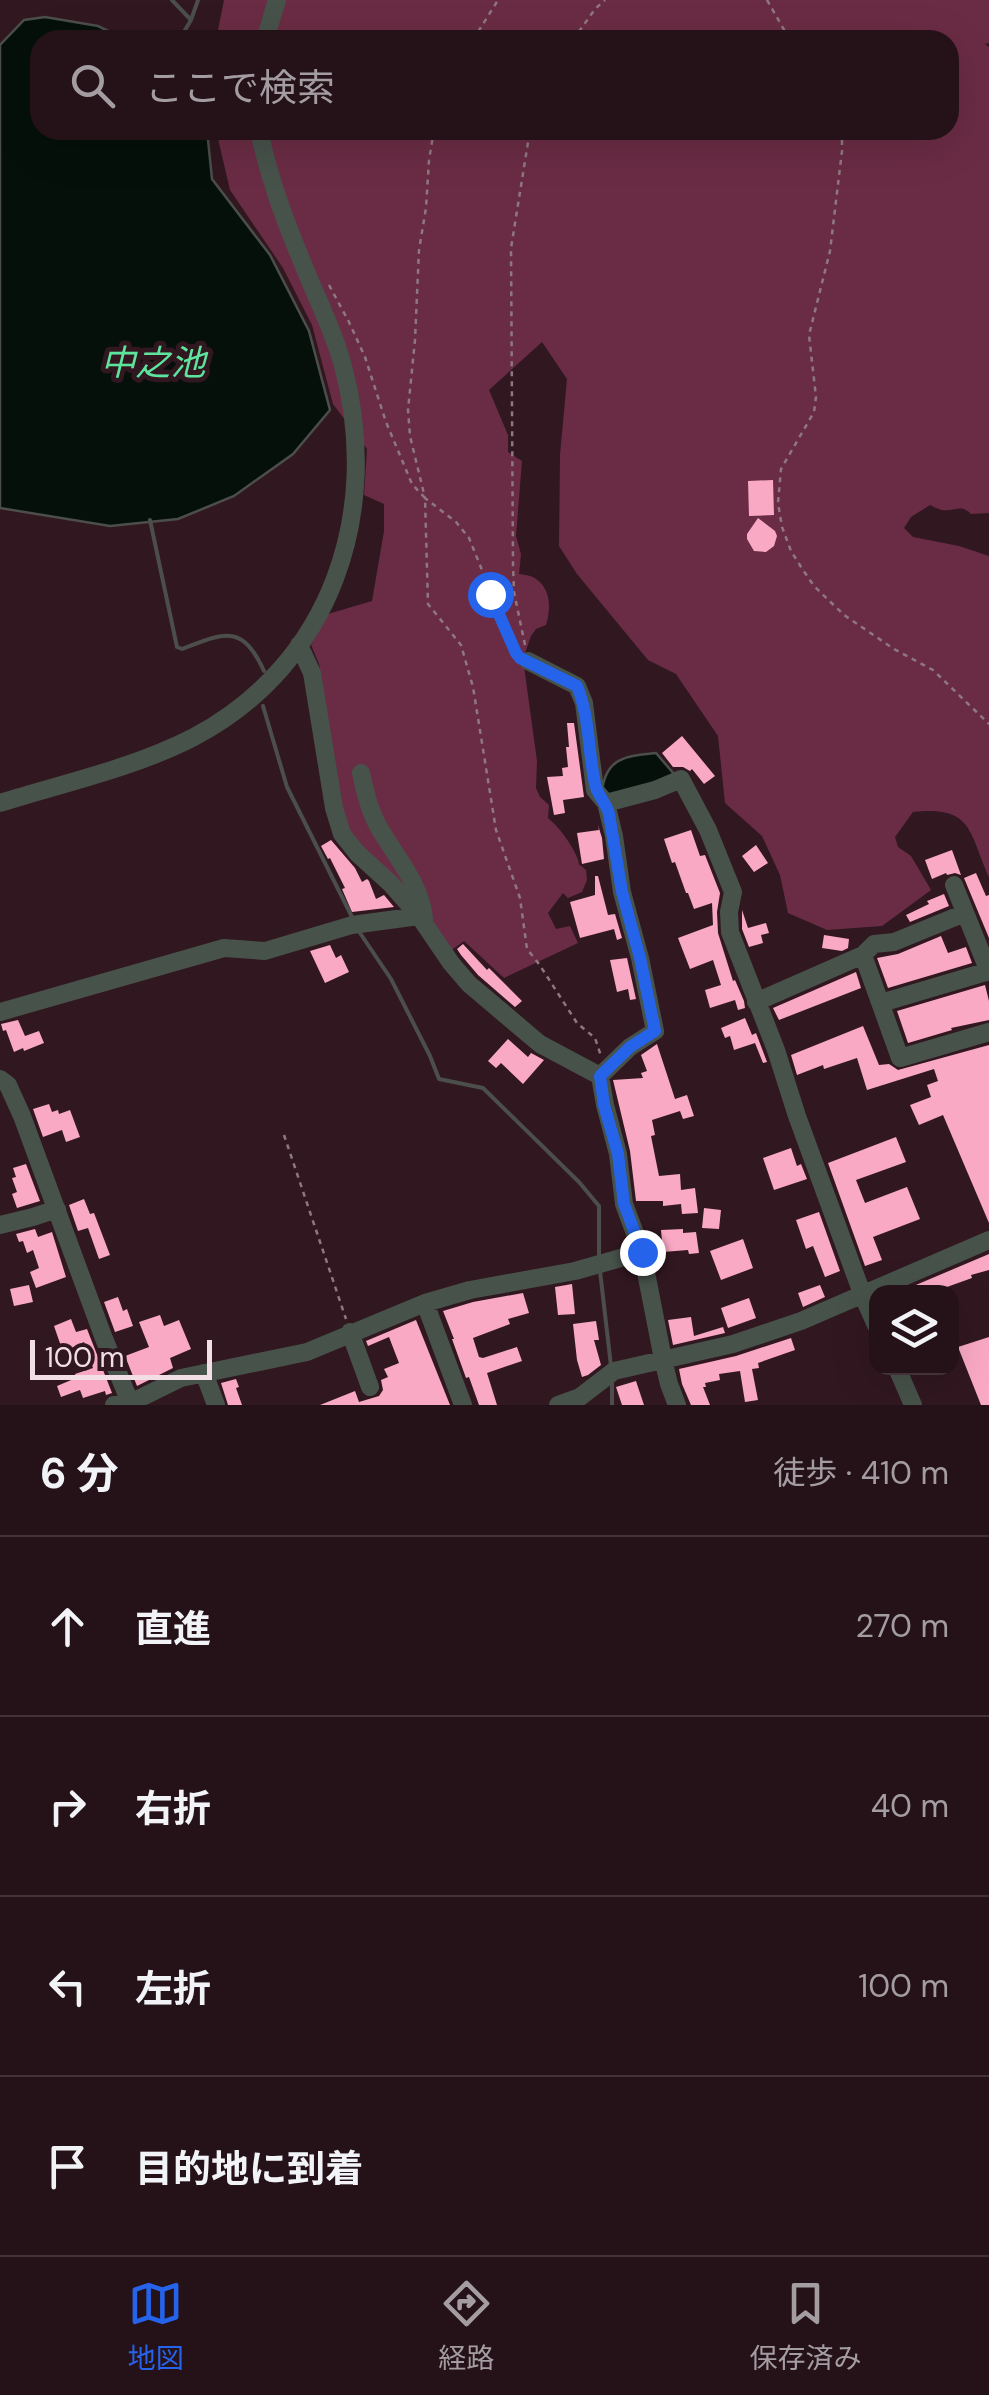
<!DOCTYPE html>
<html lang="ja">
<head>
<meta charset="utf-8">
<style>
  :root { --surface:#251118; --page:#311f25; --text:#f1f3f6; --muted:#a39da2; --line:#423137; --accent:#2563eb }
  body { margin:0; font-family:"DM Sans","Noto Sans JP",sans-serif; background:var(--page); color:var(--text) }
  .controls { position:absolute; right:30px; bottom:30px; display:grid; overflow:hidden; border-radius:20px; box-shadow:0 10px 40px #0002 }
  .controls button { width:90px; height:90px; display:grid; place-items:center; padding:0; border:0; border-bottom:2px solid var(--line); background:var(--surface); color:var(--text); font:50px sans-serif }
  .scale { position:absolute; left:30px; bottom:25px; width:182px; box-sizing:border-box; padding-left:10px; border:5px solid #f2dfe5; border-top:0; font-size:28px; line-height:35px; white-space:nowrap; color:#f2dfe5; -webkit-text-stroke:8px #311720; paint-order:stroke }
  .stop { position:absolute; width:30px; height:30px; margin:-22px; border:8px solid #2563eb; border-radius:50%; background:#fff }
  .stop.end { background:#2563eb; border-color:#fff; box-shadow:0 2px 10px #0008 }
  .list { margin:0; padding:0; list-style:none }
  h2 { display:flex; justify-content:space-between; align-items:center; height:130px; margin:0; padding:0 40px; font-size:42px }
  h2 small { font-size:32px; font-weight:400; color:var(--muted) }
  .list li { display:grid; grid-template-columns:65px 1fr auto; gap:30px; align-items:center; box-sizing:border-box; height:180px; padding:0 40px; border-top:2px solid var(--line) }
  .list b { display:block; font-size:38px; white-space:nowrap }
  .list em { font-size:32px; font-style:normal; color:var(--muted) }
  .icon { flex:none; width:55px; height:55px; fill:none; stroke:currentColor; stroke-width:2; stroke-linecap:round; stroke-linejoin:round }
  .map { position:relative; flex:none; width:989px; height:1405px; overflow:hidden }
  .search { position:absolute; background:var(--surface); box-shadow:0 10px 40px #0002; left:30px; right:30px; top:30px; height:110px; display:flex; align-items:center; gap:25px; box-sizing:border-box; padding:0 35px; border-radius:30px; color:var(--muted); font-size:38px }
  .sheet { height:850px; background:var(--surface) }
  nav { display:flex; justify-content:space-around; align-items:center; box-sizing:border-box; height:140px; border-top:2px solid var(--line); background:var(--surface); font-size:28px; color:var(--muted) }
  nav a { display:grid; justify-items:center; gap:5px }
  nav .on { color:var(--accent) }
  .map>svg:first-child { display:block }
  .green { fill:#6a2c44 }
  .water { fill:#041009; stroke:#4b4e4b; stroke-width:2.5 }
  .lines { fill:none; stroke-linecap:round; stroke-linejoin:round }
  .stream { stroke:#4b4e4b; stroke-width:4 }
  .building { fill:#faa9c4 }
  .path { stroke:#8e787f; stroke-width:2.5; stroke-dasharray:5 5; stroke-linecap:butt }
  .minor { stroke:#47524b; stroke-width:18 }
  .route { stroke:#2563eb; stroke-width:12 }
  .labels { text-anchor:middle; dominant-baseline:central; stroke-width:10; stroke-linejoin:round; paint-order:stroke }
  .water-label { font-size:35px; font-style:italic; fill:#5ee59d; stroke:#311720 }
</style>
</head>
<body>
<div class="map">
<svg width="989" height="1405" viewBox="0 0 989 1405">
  <rect width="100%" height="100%" fill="#311720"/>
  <path class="green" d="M224,0H989V43L985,44L989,47V513L971,514C961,503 954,512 942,510C938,509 934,507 930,505L911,517L904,528L913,537L959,546L989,556V877C969,833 973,805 913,812L895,837L898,847L911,856L931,890L882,926L827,930L788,913L780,875L762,836L725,803L718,736L676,674L648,660L577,574L559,546L560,455L567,379L542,342L489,390L508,435V452L522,461L516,536L521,554L519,574C525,575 531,575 536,579C551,589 551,609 546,625L536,629L531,636L523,659L537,761L536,788L540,797L549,805L548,818C559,827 570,842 576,855C583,870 573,859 586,870L587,880L582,892L568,898L563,893L548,913L556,929L570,926L578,943L504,978L464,941L449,952L365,852L349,830L341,803L319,664L311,645L328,614L372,601L384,531V504L364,495L367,449L333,404L312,325L283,268L230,190L216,130H949V40H216Z"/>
  <path class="water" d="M45,17L98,26L127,40H40V130H207L212,179L270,255L309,331L330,410L293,454L234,496L178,519L110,526L0,508V45L24,20Z
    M656,753L674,774L673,779L606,797L602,791C606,757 627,756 656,753Z"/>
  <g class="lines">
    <path class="stream" d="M172,0L191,20
      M179,40L191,20L198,0
      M150,520L177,647L182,649C226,632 242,624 264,671
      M263,706L287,787L352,917
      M358,930L391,979L430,1056L439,1079L483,1088L579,1182L599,1206V1257
      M600,1271L611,1366
      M612,1405V1381"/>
  </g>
  <path class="building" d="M773,480L774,515L749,516L748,481Z
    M758,518L775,531L777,536L774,546L766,552L754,551L747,539V534Z
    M567,723H574L584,797L563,800L565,813L554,815L547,777L563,776L562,768L568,767L566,747H569Z
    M682,736L715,776L704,784L692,769L690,771L683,767H673L662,753Z
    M598,825L602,838L604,859L582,864L577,833L599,830Z
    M691,830L700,856L705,855L720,893L717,912L718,933L733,981L735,980L744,1001L745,1008L738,1010L735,1000L710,1008L705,990L721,985L713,960L690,969L678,938L713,925L712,903L694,909L688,893H686L675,862L672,863L664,839Z
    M331,840L355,868L362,882L367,879L369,881L376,899L384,895L394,907L352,912L342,889L345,888L330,858L328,859L321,846Z
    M756,845L768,863L754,872L742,856Z
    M952,850L961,875L955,873L947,875L946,873L932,879L925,860Z
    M976,873L986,896L989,895V938L964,878Z
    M595,876H598L608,915L615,914L622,938L617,940L614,929L580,938L570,902L595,895Z
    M944,894L949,906L910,922L906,915L929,904L927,901Z
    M742,910L748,928L766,923L769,933L761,935L763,943L749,947L742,929Z
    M824,935L849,939L848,948L842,951L822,948Z
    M941,936L948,953L966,947L972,963L888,988L877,958L898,954Z
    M463,944L487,970L489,968L522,1001L515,1007L478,975L461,955L457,949Z
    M330,945L336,958L341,955L349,972L325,983L310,951Z
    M627,958L636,999L630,1000L628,989L617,992L610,960Z
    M856,972L861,988L779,1020L773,1008Z
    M985,985L989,1001V1020L951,1028L952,1030L908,1043L897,1011Z
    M745,1018L752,1035L756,1033L767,1062L763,1063L755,1043L734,1050L730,1036L725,1038L721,1028Z
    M18,1020L25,1036L39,1031L44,1043L24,1051L23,1048L14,1052L6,1030L3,1031L1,1024Z
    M863,1026L879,1065L889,1064L898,1070L989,1045V1223L943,1115L919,1125L910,1105L931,1097L927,1085L938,1081L934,1069L867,1090L857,1058L824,1069L823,1065L797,1075L791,1055Z
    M508,1039L528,1057L531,1053L544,1060L523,1084L501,1063L496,1068L488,1061Z
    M657,1044L675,1099L687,1095L694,1116L683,1119L680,1111L652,1120L655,1135L651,1136L659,1176L680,1174L681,1190L695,1188L698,1213L682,1214L681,1204L663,1206V1201H636L630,1151L613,1080L643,1078L641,1073L647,1071L641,1055Z
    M49,1104L52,1112L58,1110L59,1114L70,1110L80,1137L66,1142L62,1130L43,1137L33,1109Z
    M896,1137L906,1162L856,1180L865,1203L907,1187L920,1219L873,1237L882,1260L865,1266L828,1163Z
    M791,1148L797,1166L801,1164L807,1179L774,1190L763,1158Z
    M26,1164L40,1201L17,1208L12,1194L17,1192L12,1178L16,1177L13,1168Z
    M84,1199L90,1214L94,1213L110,1255L99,1259L88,1228L78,1231L69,1205Z
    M704,1208L721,1210L719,1229L702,1228Z
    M819,1212L840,1271L825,1277L813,1246L806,1249L796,1220Z
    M35,1229L38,1237L52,1232L66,1277L36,1288L30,1272L39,1268L33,1250L27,1253L23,1241L19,1242L16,1234Z
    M683,1229V1233L696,1232L699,1253L689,1254L688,1250L663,1252L661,1230Z
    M743,1239L753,1268L721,1280L710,1251Z
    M989,1254V1270L971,1275L972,1278L933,1292H905L904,1290Z
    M572,1284L575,1314L558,1315L555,1287Z
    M29,1285L33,1302L14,1306L10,1289Z
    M820,1285L825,1297L803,1307L798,1293Z
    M523,1293L529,1313L508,1319L510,1324L473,1338L479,1357L483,1358L517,1347L522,1361L487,1373L497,1405H479L469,1377L466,1378L452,1339H454L443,1311L473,1302Z
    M118,1297L123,1311L127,1309L133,1326L115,1332L104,1302Z
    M749,1298L756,1318L728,1328L721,1308Z
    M160,1315L164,1326L179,1320L191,1349L170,1358L173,1368L137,1386L125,1356L149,1347L139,1322Z
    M691,1317L694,1336L723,1327L725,1333L673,1345L668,1320Z
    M71,1319L76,1332L87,1329L112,1393L106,1395L105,1391L83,1398L80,1390L61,1397L57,1386L76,1378L75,1374L93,1368L84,1342L63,1352L54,1326Z
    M416,1320L450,1405H320L355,1391L359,1402L379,1396L383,1390L381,1380L388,1377L384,1369L399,1363L389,1337L368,1346L366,1341Z
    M596,1321L599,1340H594L601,1365L588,1375L582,1377L577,1360L573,1324Z
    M989,1337V1405H981L958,1347Z
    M791,1338L795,1350L758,1363L759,1368L752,1369L758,1400L745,1402L740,1371L719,1374L720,1380L705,1383L706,1387H703L710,1405H691L682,1384L679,1369L736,1356Z
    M236,1379L239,1387L236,1388L242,1405H228L221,1383Z
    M636,1381L644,1405H622L616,1387Z"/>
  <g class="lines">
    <path class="path" d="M767,0L790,40
      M473,40L498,0
      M573,40L595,9L605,0
      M434,130L429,160L426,208L419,250L415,340L408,410L410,436L425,498L456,522L469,538L515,651
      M842,130V151L830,251L809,335L816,397L814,412L781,469L778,503L782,527L791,551L803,570L814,586L844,615L894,649L933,670L989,724
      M329,285L349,322L365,357L386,422L412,484L425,498L428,604L461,645L473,687L496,830L520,898L527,949L539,964L577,1023L595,1038L601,1056
      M525,645L514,592L513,565L511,248L530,130
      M284,1135L346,1319"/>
    <path class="minor" d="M265,40L277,0
      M299,645L312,673L334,808L342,834L357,853L391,884L419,916L451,963L469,984L540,1044L600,1076
      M528,661L577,686L584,703L595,790L606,803
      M361,773C365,791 369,809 378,826C395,856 420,882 424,918
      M0,803C64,783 134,768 194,737C332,664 382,512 343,366C336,339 324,313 313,288C291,236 270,185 259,130
      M954,885L989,972
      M863,955L900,1058L989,1032
      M756,1002L863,955L874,944L894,942L965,913
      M881,1003L989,971
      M0,1012L224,948L265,951L352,925L419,916
      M600,1076L630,1047L655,1031L640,958L622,892L614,836L606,803L655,790L681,779L708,830L733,892L729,912L730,932L776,1050L797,1116L863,1296L876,1325
      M600,1076L605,1105L618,1154L624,1204L642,1252L663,1359L669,1384L677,1405
      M0,1079L8,1085L22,1116L103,1336L131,1405
      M0,1225L33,1217L57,1209
      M425,1303L463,1405
      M350,1332L370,1387
      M897,1368L913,1405
      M204,1373L216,1405
      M114,1405L130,1403L181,1378L307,1352L425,1303L470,1290L575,1271L642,1252
      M558,1405L580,1397L614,1371L733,1344L801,1321L989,1240"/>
  </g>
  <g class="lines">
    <path class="route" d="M490,594L516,653L520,658L577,686C590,718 588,751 595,784C597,795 606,802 609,814L622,892L640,958L655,1031L630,1047L600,1076L604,1105L618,1154L624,1204L642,1252"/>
  </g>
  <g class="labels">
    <g class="water-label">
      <text x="153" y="363">中之池</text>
    </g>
  </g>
</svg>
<div class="controls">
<button><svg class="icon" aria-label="layers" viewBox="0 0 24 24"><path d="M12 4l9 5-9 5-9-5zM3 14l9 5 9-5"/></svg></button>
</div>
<div class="scale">100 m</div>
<div class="stop" style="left:490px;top:594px"></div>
<div class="stop end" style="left:642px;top:1252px"></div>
<div class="search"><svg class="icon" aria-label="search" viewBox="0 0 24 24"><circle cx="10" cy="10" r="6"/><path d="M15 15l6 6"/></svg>ここで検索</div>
</div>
<section class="sheet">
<h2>6 分<small>徒歩 · 410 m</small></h2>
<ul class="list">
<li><svg class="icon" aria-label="ahead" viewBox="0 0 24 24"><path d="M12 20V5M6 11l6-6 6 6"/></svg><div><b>直進</b></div><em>270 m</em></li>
<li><svg class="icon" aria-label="right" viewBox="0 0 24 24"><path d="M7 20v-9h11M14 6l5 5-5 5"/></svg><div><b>右折</b></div><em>40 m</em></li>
<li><svg class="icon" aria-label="left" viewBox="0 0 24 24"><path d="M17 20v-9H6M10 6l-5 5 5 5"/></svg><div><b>左折</b></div><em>100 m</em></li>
<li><svg class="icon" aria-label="arrive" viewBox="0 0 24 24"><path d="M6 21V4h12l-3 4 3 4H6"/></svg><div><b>目的地に到着</b></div></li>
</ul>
</section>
<nav>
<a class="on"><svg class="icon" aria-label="map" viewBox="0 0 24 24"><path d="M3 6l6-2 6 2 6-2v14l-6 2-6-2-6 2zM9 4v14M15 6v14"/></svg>地図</a>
<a><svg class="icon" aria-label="directions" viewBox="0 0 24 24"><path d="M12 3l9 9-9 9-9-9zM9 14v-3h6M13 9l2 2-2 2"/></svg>経路</a>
<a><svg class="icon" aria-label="saved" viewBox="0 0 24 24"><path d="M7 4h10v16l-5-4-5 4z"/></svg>保存済み</a>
</nav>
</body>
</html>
